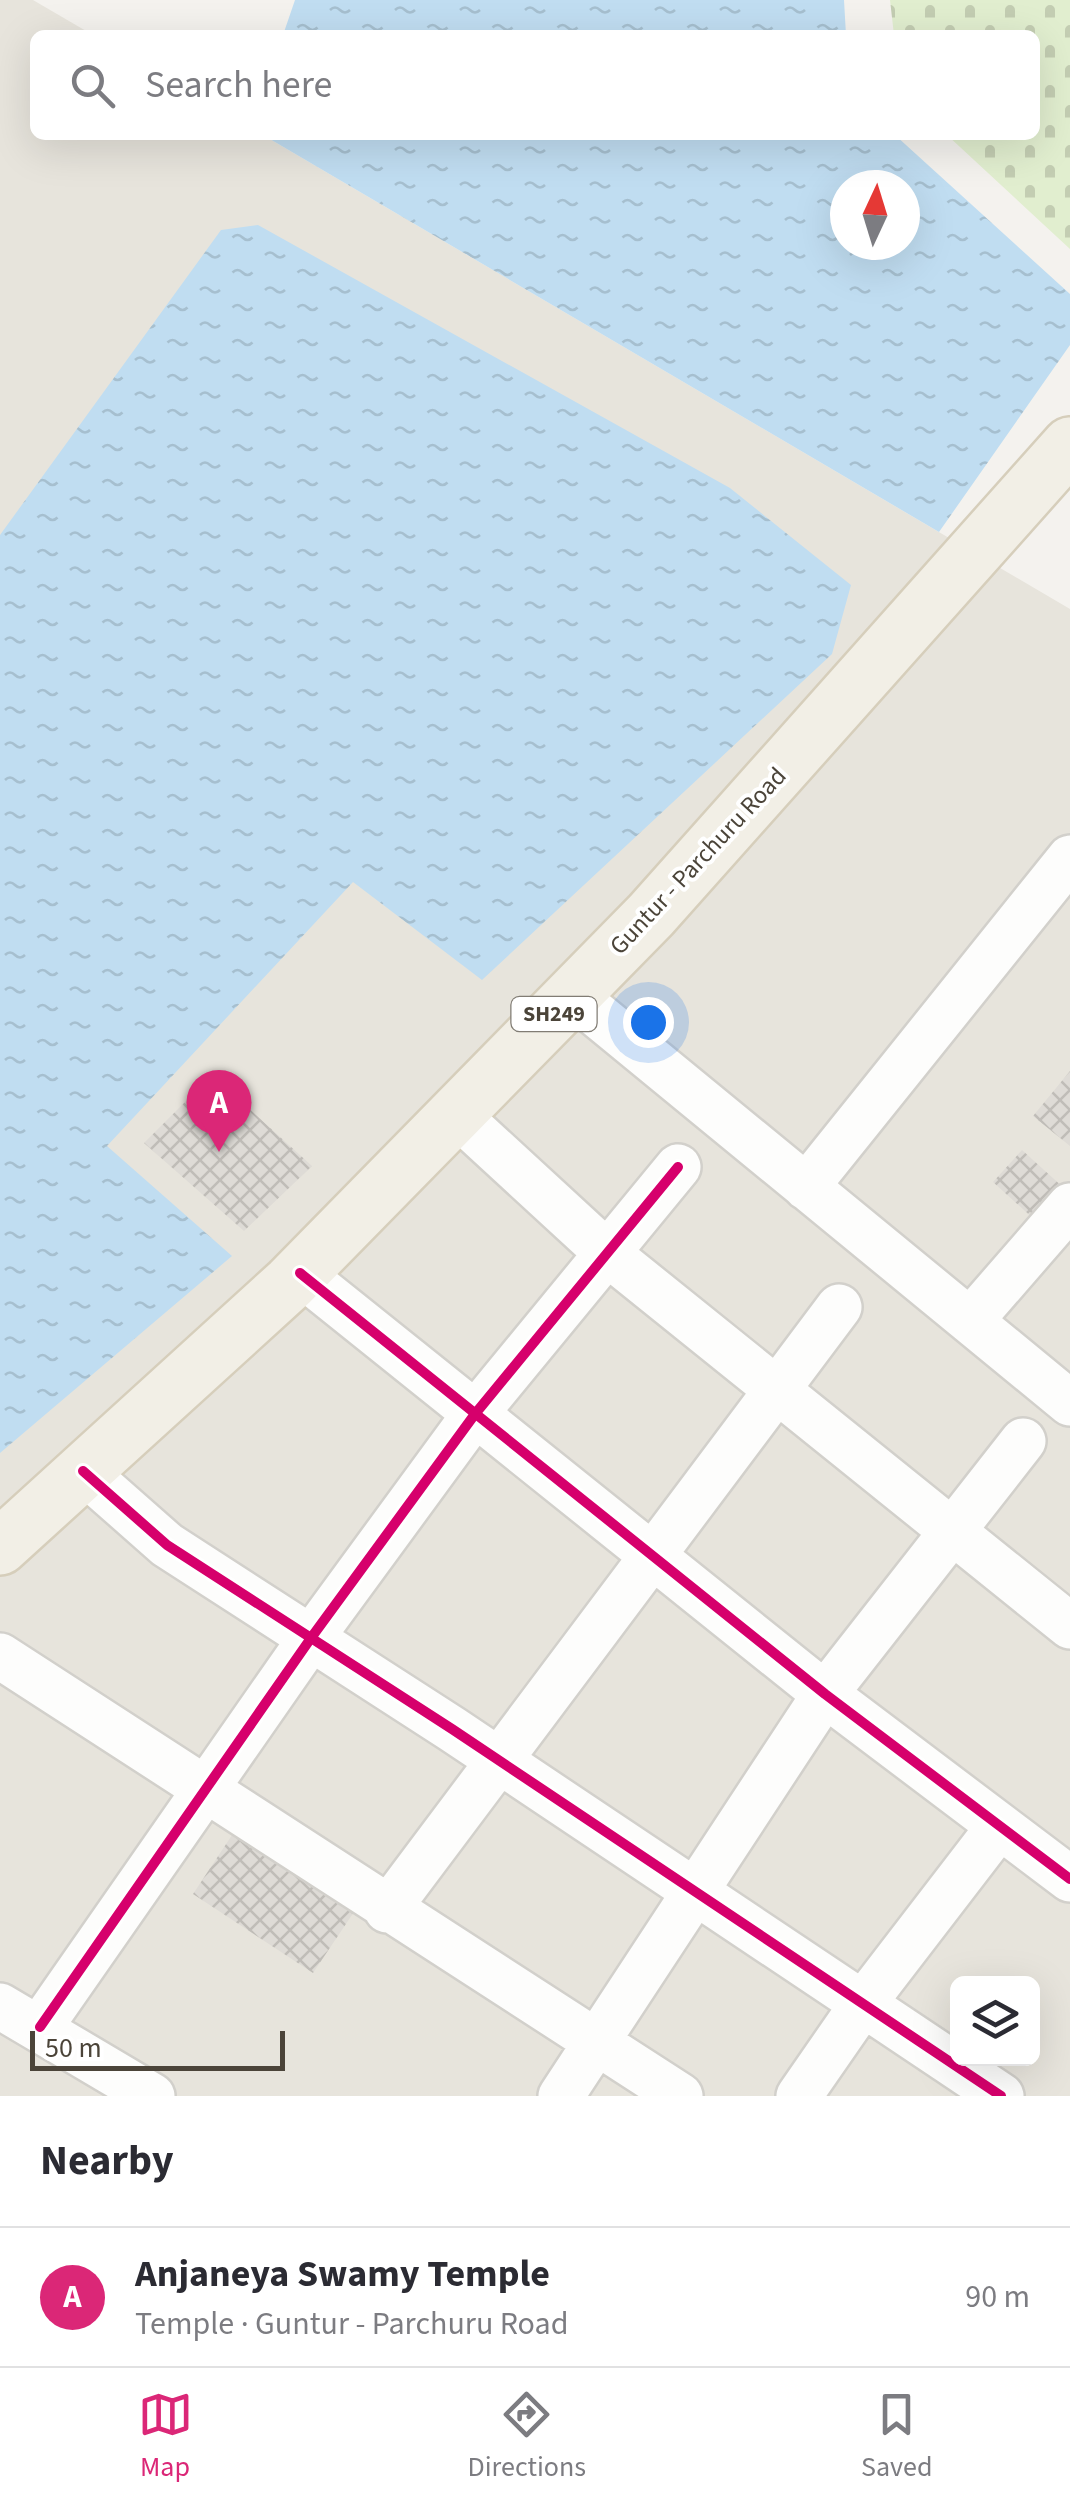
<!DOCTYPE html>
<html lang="en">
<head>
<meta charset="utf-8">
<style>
  :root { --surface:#fff; --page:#f7f7f7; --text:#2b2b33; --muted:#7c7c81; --line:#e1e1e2; --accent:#db2777 }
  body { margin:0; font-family:"Source Sans 3",sans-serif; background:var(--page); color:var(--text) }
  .controls { position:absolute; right:30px; bottom:30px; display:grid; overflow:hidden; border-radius:15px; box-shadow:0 10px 40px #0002 }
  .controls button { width:90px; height:90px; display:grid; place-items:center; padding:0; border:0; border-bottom:2px solid var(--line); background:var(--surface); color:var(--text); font:50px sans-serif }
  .compass { position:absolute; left:830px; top:170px; width:90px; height:90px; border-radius:50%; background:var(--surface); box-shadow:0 10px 40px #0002; rotate:4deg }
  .scale { position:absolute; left:30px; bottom:25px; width:255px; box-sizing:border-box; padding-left:10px; border:5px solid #4b4439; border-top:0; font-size:28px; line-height:35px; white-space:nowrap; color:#4b4439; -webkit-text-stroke:8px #fff; paint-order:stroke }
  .you { position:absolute; left:648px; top:1022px; width:35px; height:35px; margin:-25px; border:8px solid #fff; border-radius:50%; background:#1a73e8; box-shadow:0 0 0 15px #1a73e833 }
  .badge { display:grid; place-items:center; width:65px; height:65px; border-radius:50%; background:var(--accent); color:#fff; font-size:32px; font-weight:700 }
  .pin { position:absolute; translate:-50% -82px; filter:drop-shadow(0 2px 5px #0008) }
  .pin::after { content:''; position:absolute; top:52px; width:35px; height:30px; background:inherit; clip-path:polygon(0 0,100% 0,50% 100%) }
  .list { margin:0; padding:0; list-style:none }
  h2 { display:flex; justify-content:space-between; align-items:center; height:130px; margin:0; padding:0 40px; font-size:42px }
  h2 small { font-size:32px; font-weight:400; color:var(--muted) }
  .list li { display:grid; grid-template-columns:65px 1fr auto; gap:30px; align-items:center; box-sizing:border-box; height:140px; padding:0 40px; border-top:2px solid var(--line) }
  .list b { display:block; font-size:38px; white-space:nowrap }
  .list p { margin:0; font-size:32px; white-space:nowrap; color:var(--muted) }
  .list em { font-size:32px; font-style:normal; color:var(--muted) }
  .icon { flex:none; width:55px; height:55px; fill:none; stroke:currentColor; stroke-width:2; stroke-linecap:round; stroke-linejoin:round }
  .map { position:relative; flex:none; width:1070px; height:2096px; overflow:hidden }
  .search { position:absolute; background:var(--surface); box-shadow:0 10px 40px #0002; left:30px; right:30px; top:30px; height:110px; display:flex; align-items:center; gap:25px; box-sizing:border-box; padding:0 35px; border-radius:15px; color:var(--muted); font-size:38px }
  .sheet { height:270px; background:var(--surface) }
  nav { display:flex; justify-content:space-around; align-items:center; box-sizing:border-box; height:140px; border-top:2px solid var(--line); background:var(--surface); font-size:28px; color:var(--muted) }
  nav a { display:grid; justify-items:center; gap:5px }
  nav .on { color:var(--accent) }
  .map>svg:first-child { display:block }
  .residential { fill:#e7e4dc; fill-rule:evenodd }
  .cemetery { fill:url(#cemetery-stones) }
  .water { fill:url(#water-ripples); fill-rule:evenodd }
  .building { fill:url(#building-cross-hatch) }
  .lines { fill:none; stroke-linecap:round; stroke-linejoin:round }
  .minor-casing { stroke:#d2d0cb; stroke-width:50 }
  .major-casing { stroke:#d6cebb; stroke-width:60 }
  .minor { stroke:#fdfdfc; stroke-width:45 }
  .major { stroke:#f2efe6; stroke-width:55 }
  .cycleway-casing { stroke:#fff; stroke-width:16 }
  .cycleway { stroke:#d6006c; stroke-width:10 }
  .labels { text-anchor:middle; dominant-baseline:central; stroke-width:8; stroke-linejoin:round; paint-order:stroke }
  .shield { fill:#fff; stroke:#817c74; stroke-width:2.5 }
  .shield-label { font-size:22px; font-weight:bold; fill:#4b4439 }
  .street-label { font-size:25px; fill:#4b4439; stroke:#fff }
</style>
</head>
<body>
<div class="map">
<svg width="1070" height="2096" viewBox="0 0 1070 2096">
  <defs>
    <pattern id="cemetery-stones" width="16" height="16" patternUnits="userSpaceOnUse" patternTransform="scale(2.5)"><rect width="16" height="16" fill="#e1eecf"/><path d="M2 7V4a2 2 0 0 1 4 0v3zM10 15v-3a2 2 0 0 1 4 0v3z" fill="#c3cdb2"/></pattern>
    <pattern id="water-ripples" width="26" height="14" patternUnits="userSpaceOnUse" patternTransform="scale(2.5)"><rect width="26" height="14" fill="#c0ddf1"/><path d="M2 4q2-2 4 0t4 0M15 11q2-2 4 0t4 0" fill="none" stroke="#a6bfcf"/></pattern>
    <pattern id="building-cross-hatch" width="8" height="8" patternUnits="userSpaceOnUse" patternTransform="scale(2.5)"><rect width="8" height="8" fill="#dedbd6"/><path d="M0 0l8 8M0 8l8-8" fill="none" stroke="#c0bdb8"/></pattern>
  </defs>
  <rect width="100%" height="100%" fill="#f4f2ee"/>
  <path class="residential" d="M0,0H33L93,35H35V135H263L1070,609V2096H0ZM958,1984H1032V2058H958Z"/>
  <path class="cemetery" d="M890,0H1070V249L947,135H1035V35H894Z"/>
  <path class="water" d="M295,0H844L846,35H283Z
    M263,135H895L1070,294V345L939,532ZM905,185V245H845V185Z
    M258,225L730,488L851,585L832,654L482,980L353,882L107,1146L232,1256L0,1453V535L221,230Z"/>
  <path class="building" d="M1070,1071V1146L1033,1116Z
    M212,1075L312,1166L244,1231L144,1143Z
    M1022,1150L1065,1189L1036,1221L993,1182Z
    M238,1826L358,1906L313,1973L193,1894Z"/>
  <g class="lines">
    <g class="minor-casing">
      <path id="minor" d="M573,995L1070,1403
        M456,1114L607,1253L1070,1626
        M806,1187L1070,858
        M300,1273L825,1694L1070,1879
        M970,1321L1070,1206
        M83,1471L167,1545L452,1729L1001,2096
        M0,1656L680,2096
        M387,1910L839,1307
        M0,2006L152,2096
        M40,2027L311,1638L475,1414L678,1167
        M561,2096L825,1694L1023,1441
        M799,2096L862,2005L998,1828"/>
    </g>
    <g class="major-casing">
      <path id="major" d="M0,1547L290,1283L651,915L1070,445"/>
    </g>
    <use href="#minor" class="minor"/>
    <use href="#major" class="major"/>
    <g class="cycleway-casing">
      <path id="cycleway" d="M300,1273L825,1694L1070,1879
        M83,1471L167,1545L452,1729L1001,2096
        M40,2027L311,1638L475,1414L678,1167"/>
    </g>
    <use href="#cycleway" class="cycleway"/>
  </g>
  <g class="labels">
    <rect class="shield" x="511.5" y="997" width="85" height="34" rx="8"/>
    <g class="shield-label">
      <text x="554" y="1014">SH249</text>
    </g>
    <g class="street-label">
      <text transform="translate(698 861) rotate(-47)">Guntur - Parchuru Road</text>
    </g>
  </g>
</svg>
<div class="controls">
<button><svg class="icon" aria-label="layers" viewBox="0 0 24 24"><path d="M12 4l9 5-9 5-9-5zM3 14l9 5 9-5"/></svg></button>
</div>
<svg class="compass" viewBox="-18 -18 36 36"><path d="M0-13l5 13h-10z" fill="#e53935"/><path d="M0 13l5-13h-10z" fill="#7c7c81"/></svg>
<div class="scale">50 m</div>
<div class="you"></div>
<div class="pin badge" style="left:219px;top:1152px">A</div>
<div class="search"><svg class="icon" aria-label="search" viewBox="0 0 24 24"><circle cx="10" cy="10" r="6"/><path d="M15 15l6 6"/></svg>Search here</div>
</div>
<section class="sheet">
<h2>Nearby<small></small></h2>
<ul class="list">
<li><span class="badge">A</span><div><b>Anjaneya Swamy Temple</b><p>Temple · Guntur - Parchuru Road</p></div><em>90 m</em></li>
</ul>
</section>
<nav>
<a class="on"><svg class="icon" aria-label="map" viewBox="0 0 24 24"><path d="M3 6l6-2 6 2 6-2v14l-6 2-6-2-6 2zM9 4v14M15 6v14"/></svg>Map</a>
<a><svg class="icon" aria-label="directions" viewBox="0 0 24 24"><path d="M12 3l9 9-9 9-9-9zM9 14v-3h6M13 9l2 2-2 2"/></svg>Directions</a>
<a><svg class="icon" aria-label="saved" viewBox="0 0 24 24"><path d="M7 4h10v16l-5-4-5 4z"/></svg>Saved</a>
</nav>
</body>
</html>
